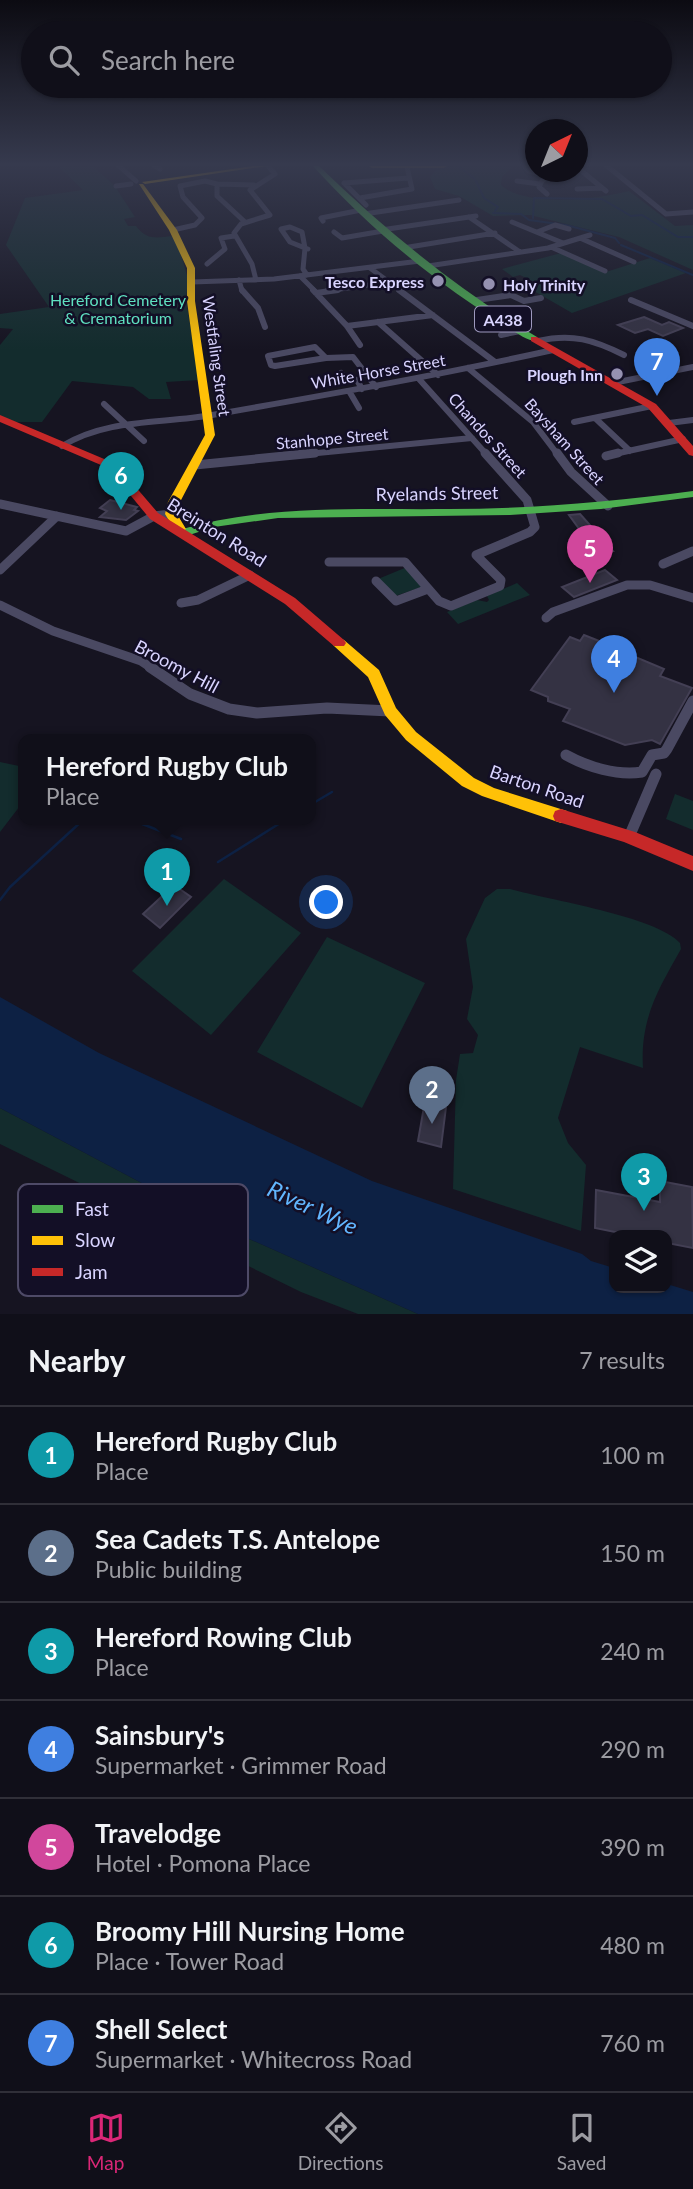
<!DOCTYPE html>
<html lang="en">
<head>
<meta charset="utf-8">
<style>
  :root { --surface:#100f19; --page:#1e1d26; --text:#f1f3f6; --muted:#9c9ca2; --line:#302f38; --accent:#db2777 }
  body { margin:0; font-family:Lato,sans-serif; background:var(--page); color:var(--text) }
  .controls { position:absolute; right:21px; bottom:21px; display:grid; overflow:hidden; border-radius:14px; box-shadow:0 2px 5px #0004 }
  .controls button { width:63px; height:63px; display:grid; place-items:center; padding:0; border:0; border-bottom:2px solid var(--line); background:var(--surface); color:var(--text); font:35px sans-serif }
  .compass { position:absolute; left:525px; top:119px; width:63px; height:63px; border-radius:50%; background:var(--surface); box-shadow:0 2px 5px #0004; rotate:43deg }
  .you { position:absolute; left:327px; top:903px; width:24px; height:24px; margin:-18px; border:5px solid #fff; border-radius:50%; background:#1a73e8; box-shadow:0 0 0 10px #1a73e833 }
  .badge { display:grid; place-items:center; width:46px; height:46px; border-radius:50%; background:var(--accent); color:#fff; font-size:23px; font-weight:700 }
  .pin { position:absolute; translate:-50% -58px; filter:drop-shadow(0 2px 4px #0008) }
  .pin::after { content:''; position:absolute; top:37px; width:24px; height:21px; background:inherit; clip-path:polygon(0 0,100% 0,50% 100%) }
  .popup { position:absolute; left:18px; top:734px; width:298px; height:91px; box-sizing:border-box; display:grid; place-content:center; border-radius:14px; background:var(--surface); filter:drop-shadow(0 2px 5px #0005); font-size:23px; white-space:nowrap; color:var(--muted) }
  .popup b { font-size:26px; color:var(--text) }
  .popup::after { content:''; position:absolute; left:50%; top:100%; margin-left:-14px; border:14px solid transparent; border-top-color:var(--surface) }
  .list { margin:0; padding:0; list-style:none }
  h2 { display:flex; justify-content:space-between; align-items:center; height:91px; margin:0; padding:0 28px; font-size:30px }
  h2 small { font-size:23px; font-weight:400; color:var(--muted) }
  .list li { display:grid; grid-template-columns:46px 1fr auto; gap:21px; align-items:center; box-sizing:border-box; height:98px; padding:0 28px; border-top:2px solid var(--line) }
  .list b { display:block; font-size:26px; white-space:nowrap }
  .list p { margin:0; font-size:23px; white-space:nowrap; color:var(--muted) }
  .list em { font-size:23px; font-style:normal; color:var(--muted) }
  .icon { flex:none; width:38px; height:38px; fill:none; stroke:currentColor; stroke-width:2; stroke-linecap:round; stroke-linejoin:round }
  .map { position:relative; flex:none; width:693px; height:1314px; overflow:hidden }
  .search { position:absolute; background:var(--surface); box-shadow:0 2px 5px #0004; left:21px; right:21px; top:21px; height:77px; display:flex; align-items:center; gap:18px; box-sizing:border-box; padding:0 24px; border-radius:38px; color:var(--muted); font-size:26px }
  .sheet { height:777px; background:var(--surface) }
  nav { display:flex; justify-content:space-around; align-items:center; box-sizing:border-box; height:98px; border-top:2px solid var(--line); background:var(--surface); font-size:19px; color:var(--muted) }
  nav a { display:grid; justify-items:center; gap:4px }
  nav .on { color:var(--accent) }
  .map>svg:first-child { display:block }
  .green { fill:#132c2d }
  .water { fill:#0d2144 }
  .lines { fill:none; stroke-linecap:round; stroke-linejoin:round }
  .stream-far1 { stroke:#0d2144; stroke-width:2 }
  .stream { stroke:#0d2144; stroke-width:2.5 }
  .building { fill:#343243; stroke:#433f54; stroke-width:2 }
  .street-far3 { stroke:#4a4962; stroke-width:5 }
  .street-far2 { stroke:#4a4962; stroke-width:6 }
  .street-far1 { stroke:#4a4962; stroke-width:9 }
  .street { stroke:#4a4962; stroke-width:11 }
  .fast { fill:#4caf50; fill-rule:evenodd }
  .slow { fill:#ffc107; fill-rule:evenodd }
  .jam { fill:#c62828; fill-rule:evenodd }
  .poi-dot { fill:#9591b1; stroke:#130f26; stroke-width:2.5 }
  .labels { text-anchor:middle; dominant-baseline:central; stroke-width:5; stroke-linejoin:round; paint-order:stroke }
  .far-poi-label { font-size:16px; font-weight:bold; fill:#d9d4ff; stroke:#130f26; text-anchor:end }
  .far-park-label { font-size:16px; fill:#5fe0c0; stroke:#130f26 }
  .shield { fill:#130f26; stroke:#9e99be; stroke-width:2 }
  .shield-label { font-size:16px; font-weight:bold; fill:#d9d4ff }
  .far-street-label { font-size:16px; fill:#d9d4ff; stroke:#130f26 }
  .street-label { font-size:18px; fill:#d9d4ff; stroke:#130f26 }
  .near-water-label { font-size:23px; font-style:italic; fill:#62b6ff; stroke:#130f26 }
  .key { fill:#130f26; stroke:#4e4a67; stroke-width:2 }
  .key-label { font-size:19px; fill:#d9d4ff }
</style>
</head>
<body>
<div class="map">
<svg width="693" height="1314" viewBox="0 0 693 1314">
  <rect width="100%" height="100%" fill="#161421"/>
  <path class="green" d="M58,166H93L114,185L135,217L124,219L128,226H136C146,240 156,238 172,236L180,251L188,279L186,299L199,380L166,382L171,399H149L133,387L72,381L42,422H15L0,416V345L13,329L0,328V314L49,307L6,245L25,198L83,190Z
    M448,166H513L502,177L501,185C525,208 599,199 629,191L675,226L693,225V270L619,237L530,215L493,216L459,196L435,189L430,177L436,170Z
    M561,253L606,272L650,258L686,273L572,313L527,287L536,283L520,275L513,277L502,269Z
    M407,567L422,587L395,596L378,579Z
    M517,583L530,595L458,624L447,612L477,600L487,602L489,600L487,596Z
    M0,762L19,766L24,771L23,802L0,832Z
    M675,794L693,801V830L666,819Z
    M224,879L301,933L211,1035L132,971Z
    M497,889H510C548,900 656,916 680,943L681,949C658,990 640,1019 643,1068L580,1047L558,1118L568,1143L586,1165L581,1231L453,1189L456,1080L460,1054L473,1053L478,1035L467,1019L473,987L466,939L485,898Z
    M327,937L425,983L362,1108L257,1052Z
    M0,1108L238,1234L418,1314H358L301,1292L0,1144Z"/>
  <path class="water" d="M0,997L99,1053L372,1181L582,1254L591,1261L614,1268V1288H667V1284L693,1292V1314H418L238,1234L0,1108Z"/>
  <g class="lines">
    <path class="stream-far1" d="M458,166L475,179
      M476,181L484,198L498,207L495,211
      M493,213L521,214L529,220L566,225L615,238L619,243
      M533,218L534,198L602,199L631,216L642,215L678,237H693
      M621,245L693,275"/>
    <path class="stream" d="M310,805L332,792
      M132,820L181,839
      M218,862L285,820
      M0,900L10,887L83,820"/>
  </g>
  <path class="building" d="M644,317L662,325L669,322L683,328L663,336L648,329L635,333L618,325Z
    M110,500L137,507L134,510L138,511L126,520L100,517L107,511L100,508Z
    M580,514L613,551L587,555L569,543L585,537L569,515Z
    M605,570L617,580L574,597L562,587Z
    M584,635L617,648L613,655L629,662L633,656L664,669L660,676L692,688L660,744L652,740L625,745L563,721L570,709L548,701V697L531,690L570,637L580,641Z
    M174,885L191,897L160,928L143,914Z
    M425,1101L446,1107L441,1147L418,1141Z
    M660,1181L692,1187L693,1248L667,1243V1235H630L595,1228L596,1190L660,1202Z"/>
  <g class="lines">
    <path class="street-far3" d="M119,166L136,181
      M155,166L160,169
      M524,166L529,171L548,176
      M607,166L666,214L693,212
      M578,168L606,191
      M517,181L540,184
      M344,183L408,178
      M344,183L366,205
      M116,186L131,184
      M577,189L602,188
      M547,194L539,187L542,181L554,172
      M360,198L412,189L407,167
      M364,214L459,200
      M469,217L520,252
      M323,221L321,218L361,210
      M245,222L217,196V184L254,185
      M512,222L563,243
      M290,227L302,232L305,248L290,242L281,229Z
      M173,230L195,225L202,218L183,197L180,186L205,181L217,184
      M381,230L476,216
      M334,232L342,238L383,231
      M537,232L555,225L569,229
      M580,238L634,262
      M551,247L605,271
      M305,248L308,249
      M305,248L303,269L307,275
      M403,248L495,233
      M207,264L225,249L221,238L234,236
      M428,266L548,248L590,235
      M370,268L401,291
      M300,276L315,291
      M239,280L242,291
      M256,280L252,264L234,233L241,224L270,215L250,190L275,174L268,166
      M192,282L274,279L420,261
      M326,291L390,282"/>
    <path class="street-far2" d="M242,290L258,308L265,327
      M313,290L347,326L360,345
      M399,290L495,362
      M316,293L338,290
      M477,300L511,295L524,301L541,298
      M631,300L693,326
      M378,322L438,375
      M347,326L433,315
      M501,335L520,331
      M538,341C572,333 594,340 624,355
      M315,347L326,358L275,366L271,365L268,356Z
      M326,358L353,357L376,387
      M468,368L533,422L558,455
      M341,373L345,378L357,380L362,389
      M419,379L487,455
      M613,383L693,367
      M349,391L359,408
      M104,404L144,441
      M595,418L630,451
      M574,422L652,406
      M669,423L693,420
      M62,446C108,418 161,424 212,415C326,395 440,375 553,350
      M297,455L472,438
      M610,455L683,439"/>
    <path class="street-far1" d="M557,453L571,472L608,506
      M606,456L618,453
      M195,465L315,453
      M0,504L126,531L154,516L171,514
      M329,562H405L439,601L451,606L500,586L501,580L476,555L530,532L535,527L527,500L485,453
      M663,564L693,551
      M0,570L57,516
      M376,581L396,601L428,589
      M181,603L198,600L250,575
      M0,605L53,631L141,661L153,669
      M546,618L553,612L627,585H650L693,598"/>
    <path class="street" d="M150,667L190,694L229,709L257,713L327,708L390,711
      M566,755C588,767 617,776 642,772L652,755L664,753L667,749L693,701
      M629,837L656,774"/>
    <path class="fast" d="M313,166H319C386,231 457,289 537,337V341C527,341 517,333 509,328C438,285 369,228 313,166Z
      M693,491V497L601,509L510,515L278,518L214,527L183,537L177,533L179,530C267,504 357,510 449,509C530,509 612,502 693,491Z"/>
    <path class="slow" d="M253,166H267L145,184L142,182Z
      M369,166H447L444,168H372Z
      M139,184H143L177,230L195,268V301L215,435L180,502L177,514L186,529L180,533L176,532L165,514L168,502L205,435L187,301V268L169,230Z
      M339,638L344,640L379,670L396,708L416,732L474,778L494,788L567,811L569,816L567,821L561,823L482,796L462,786L406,740L385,715L368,677L334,646L332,643L334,640Z"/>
    <path class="jam" d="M531,337H537L656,404L693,446V456L689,455L648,408L531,341Z
      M0,415L116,464L158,513L295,598L344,640L346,643L344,646H334L285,604L150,519L108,468L0,422Z
      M561,809L635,832L693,856V871L624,842L555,821L553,816L555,811Z"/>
  </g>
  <linearGradient id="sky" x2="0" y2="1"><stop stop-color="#0c0b12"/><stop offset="0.47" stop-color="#363a4e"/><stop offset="1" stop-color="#363a4e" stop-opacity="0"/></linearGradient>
  <rect width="693" height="350" fill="url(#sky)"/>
  <g class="poi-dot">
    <circle cx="438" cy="281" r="7"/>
    <circle cx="489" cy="284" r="7"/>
    <circle cx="617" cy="374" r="7"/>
  </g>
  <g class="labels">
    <g class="far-poi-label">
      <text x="424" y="281">Tesco Express</text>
      <text x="503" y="284" text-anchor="start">Holy Trinity</text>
      <text x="603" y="374">Plough Inn</text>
    </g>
    <g class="far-park-label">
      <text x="118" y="299">Hereford Cemetery<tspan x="118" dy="18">&amp; Crematorium</tspan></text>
    </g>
    <rect class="shield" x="475" y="306.5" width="56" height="25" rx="5"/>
    <g class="shield-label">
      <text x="503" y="319">A438</text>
    </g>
    <g class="far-street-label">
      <text transform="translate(217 356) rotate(82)">Westfaling Street</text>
      <text transform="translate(378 371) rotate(-10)">White Horse Street</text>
      <text transform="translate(488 435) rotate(48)">Chandos Street</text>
      <text transform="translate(332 438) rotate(-5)">Stanhope Street</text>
      <text transform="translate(565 441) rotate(48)">Baysham Street</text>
    </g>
    <g class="street-label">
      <text transform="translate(437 493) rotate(-1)">Ryelands Street</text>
      <text transform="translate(217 532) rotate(32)">Breinton Road</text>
      <text transform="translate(177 666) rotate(28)">Broomy Hill</text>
      <text transform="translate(537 786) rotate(19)">Barton Road</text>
    </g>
    <g class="near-water-label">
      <text transform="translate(313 1207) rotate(25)">River Wye</text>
    </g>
  </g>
  <rect x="18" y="1184" width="230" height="112" rx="10" class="key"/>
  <rect x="32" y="1205" width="31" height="8" fill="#4caf50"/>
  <rect x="32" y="1236" width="31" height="9" fill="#ffc107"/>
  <rect x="32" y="1268" width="31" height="8" fill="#c62828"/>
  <g class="key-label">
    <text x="75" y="1216">Fast</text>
    <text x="75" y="1247">Slow</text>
    <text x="75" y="1279">Jam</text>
  </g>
</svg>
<div class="controls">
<button><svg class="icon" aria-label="layers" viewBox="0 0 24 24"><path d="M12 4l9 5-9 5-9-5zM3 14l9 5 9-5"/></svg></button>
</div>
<svg class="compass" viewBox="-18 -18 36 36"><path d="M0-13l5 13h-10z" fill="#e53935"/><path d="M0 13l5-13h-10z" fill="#9c9ca2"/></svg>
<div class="you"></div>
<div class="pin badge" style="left:167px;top:906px;background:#0f9aa8">1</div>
<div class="popup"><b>Hereford Rugby Club</b>Place</div>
<div class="pin badge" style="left:432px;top:1124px;background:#5c6f8a">2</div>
<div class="pin badge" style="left:644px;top:1211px;background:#0f9aa8">3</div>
<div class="pin badge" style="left:614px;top:693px;background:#3f7fe0">4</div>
<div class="pin badge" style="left:590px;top:583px;background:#d1479c">5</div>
<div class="pin badge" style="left:121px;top:510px;background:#0f9aa8">6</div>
<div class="pin badge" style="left:657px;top:396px;background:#3f7fe0">7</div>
<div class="search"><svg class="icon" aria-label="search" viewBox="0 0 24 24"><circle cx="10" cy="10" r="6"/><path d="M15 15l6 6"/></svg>Search here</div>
</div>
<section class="sheet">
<h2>Nearby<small>7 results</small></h2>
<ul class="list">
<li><span class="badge" style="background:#0f9aa8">1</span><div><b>Hereford Rugby Club</b><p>Place</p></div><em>100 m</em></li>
<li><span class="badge" style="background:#5c6f8a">2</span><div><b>Sea Cadets T.S. Antelope</b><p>Public building</p></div><em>150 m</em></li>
<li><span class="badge" style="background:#0f9aa8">3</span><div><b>Hereford Rowing Club</b><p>Place</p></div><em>240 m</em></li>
<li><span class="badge" style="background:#3f7fe0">4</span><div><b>Sainsbury's</b><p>Supermarket · Grimmer Road</p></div><em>290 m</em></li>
<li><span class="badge" style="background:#d1479c">5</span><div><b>Travelodge</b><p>Hotel · Pomona Place</p></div><em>390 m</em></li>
<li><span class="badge" style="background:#0f9aa8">6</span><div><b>Broomy Hill Nursing Home</b><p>Place · Tower Road</p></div><em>480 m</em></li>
<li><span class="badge" style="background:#3f7fe0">7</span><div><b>Shell Select</b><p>Supermarket · Whitecross Road</p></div><em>760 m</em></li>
</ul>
</section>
<nav>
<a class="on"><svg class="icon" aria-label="map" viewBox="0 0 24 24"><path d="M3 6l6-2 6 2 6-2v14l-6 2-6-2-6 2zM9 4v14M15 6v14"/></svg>Map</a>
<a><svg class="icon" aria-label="directions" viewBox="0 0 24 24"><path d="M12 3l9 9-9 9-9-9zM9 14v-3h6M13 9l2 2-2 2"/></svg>Directions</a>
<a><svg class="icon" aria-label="saved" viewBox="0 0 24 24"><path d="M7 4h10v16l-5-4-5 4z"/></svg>Saved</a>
</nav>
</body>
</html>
